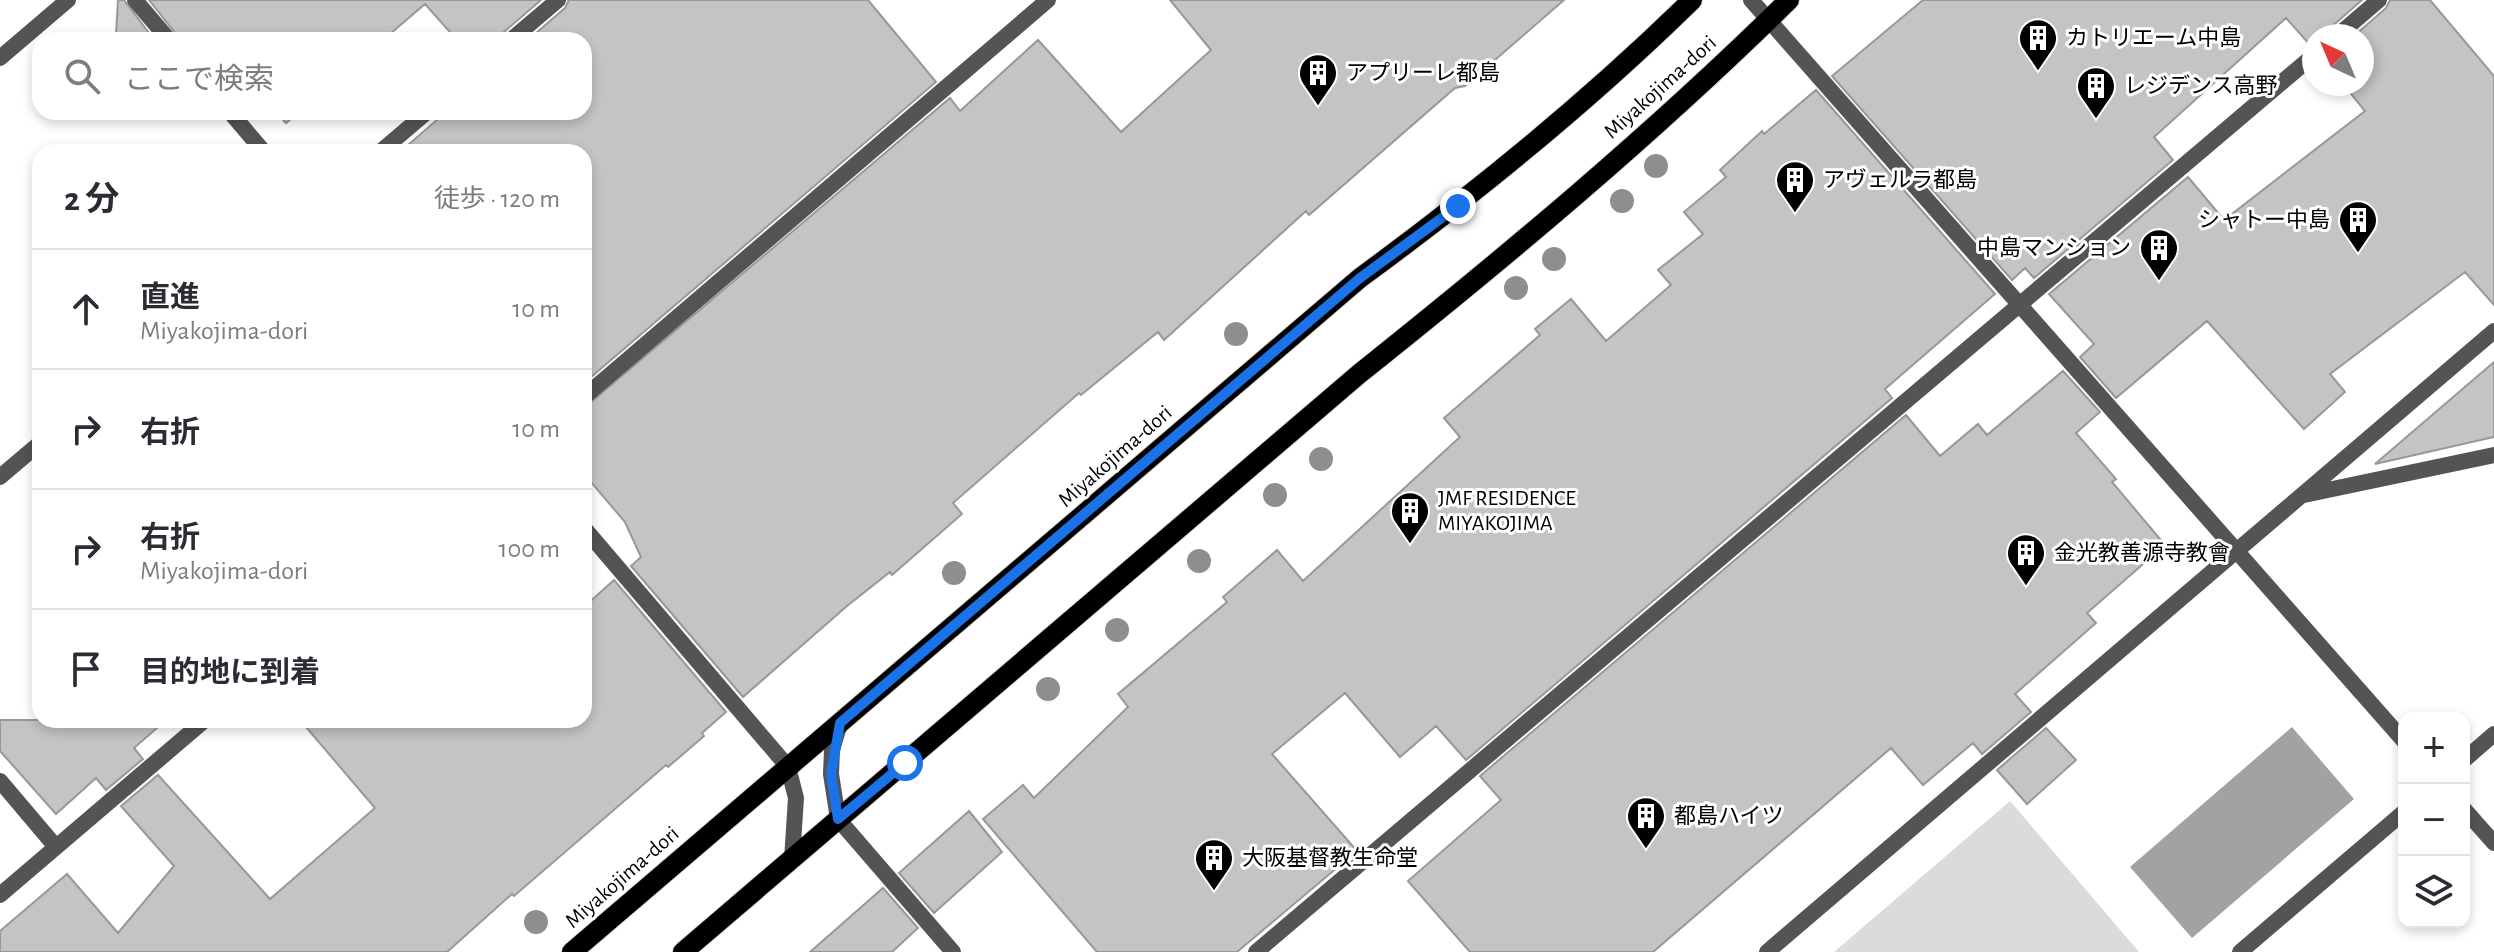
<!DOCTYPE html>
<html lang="ja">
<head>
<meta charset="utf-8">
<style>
  :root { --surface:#fff; --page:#f2f2f3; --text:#2b2b33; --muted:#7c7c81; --line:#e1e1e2 }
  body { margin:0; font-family:"Alegreya Sans","Noto Sans JP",sans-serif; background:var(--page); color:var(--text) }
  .controls { position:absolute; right:24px; bottom:24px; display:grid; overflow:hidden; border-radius:16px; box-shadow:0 4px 12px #0003 }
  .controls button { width:72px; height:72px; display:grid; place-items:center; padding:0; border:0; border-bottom:2px solid var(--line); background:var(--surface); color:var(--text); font:40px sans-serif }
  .compass { position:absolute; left:2302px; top:24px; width:72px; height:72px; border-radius:50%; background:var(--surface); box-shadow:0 4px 12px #0003; rotate:316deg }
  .stop { position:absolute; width:24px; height:24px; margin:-18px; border:6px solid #1a73e8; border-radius:50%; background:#fff }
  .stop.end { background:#1a73e8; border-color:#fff; box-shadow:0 2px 8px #0008 }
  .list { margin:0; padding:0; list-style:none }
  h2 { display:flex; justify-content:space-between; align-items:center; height:104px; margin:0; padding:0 32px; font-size:34px }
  h2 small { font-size:26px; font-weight:400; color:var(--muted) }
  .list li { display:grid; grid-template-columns:52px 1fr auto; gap:24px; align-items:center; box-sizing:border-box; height:120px; padding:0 32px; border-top:2px solid var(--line) }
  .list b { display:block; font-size:30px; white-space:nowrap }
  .list p { margin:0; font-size:26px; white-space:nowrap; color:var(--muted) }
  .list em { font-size:26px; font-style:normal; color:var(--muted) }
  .icon { flex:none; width:44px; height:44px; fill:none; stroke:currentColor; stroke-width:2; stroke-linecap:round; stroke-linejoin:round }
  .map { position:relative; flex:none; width:2494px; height:952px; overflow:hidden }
  .search { position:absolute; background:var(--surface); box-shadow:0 4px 12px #0003; left:32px; top:32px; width:560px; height:88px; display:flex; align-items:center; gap:20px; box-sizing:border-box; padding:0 28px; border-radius:24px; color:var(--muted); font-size:30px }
  .panel { position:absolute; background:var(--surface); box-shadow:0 4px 12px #0003; left:32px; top:144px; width:560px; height:584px; border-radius:24px }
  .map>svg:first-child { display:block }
  .green { fill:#dbdbdb }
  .water { fill:#a2a2a2 }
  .building { fill:#c4c4c4; stroke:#989898; stroke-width:2 }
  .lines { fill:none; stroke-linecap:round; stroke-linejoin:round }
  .primary-casing { stroke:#dbdbdb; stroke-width:22 }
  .minor { stroke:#545454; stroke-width:16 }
  .primary { stroke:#000; stroke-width:20 }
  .tree { fill:#8e8e8e }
  .route { stroke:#1a73e8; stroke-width:10 }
  .labels { text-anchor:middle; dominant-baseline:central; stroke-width:6; stroke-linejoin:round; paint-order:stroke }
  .poi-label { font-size:22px; fill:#000; stroke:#fff; text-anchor:start }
  .street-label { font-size:22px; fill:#000; stroke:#fff }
</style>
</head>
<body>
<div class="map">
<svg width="2494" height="952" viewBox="0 0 2494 952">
  <rect width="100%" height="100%" fill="#fff"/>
  <path class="green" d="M2010,801L2139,952H1834Z"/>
  <path class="water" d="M2292,727L2354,799L2192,938L2130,867Z"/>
  <path class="building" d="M118,0H124L152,37L116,34Z
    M149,0H541L504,32L500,40H457L425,4L383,40L180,39Z
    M569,0H868L936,82L584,383V152H400L446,112H584V40H528L565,8Z
    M1170,0H1564L1465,86L1455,88L1309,215L1306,211L1164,340L1158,332L1081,395L1079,393L953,503L962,514L892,575L890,572L847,606L743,697L631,566L641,557L625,522L584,474V408L950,98L960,111L1038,40L1121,132L1211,50Z
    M1923,0H2362L2330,28L2326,36H2314V44L2310,45L2286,18L2154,137L2173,160L2034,278L2025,268L2012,280L1832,76Z
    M2390,0H2430L2494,76V305L2465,272L2330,374L2345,392L2304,429L2207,321L2116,398L2080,357L2094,344L2049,294L2188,177L2224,220L2365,111L2343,84H2362V36H2354L2386,8Z
    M1816,90L1995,294L1885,389L1892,398L1466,760L1436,726L1400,757L1345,693L1272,754L1357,851L1237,952H1097L983,819L1023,785L1034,798L1128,707L1118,694L1227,602L1223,597L1277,550L1303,581L1460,437L1444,418L1540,335L1535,329L1571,299L1606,341L1671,285L1658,270L1703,234L1684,212L1726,177L1720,170L1762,131L1764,134Z
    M276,112H299L286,123Z
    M2494,362V437L2375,464Z
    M2063,371L2100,412L2076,433L2116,479L2112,482L2165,545L2087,613L2096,623L2015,694L2031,712L1982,754L1973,743L1923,785L1891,748L1653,952H1470L1408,881L1501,800L1480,776L1906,415L1940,456L1978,424L1987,435Z
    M614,580L726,712L702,733L704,736L668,767L666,765L514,896L512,894L447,952H0V931L67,874L118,933L174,866L121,806L158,775L270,899L375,808L300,720H584V607Z
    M0,720H166L134,748L143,759L106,790L96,778L56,814L0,751Z
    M2046,728L2076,760L2027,804L1997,770Z
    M969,811L1002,852L934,913L899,873Z
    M883,888L918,928L892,952H810Z"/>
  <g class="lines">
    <g class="primary-casing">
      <path id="primary" d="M572,952L1360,278C1476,193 1589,101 1692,0
        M683,952L1359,374C1507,256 1653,134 1789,0"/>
    </g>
    <path class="minor" d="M135,0L169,40
      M1751,0L2404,741
      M2337,36L2379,0
      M511,40L558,0
      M0,58L68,0
      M230,112L264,152
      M380,152L427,112
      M584,397L1048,0
      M0,477L40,443
      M2304,495L2494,455
      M584,528L788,767L796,798L792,859
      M840,723L832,750L831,774L838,819L953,952
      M2464,760L2494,734
      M0,781L56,847
      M2464,809L2494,843
      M0,895L205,720
      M1256,952L2314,55
      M1767,952L2494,331
      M2240,952L2404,812"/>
    <use href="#primary" class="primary"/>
  </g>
  <g class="tree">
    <circle cx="1656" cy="166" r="12"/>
    <circle cx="1622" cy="201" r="12"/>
    <circle cx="1554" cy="259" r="12"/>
    <circle cx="1516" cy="288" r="12"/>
    <circle cx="1236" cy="334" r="12"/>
    <circle cx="1321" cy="459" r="12"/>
    <circle cx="1275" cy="495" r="12"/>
    <circle cx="1199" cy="561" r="12"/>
    <circle cx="954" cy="573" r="12"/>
    <circle cx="1117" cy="630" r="12"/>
    <circle cx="1048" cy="689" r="12"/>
    <circle cx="536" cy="922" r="12"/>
  </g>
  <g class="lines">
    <path class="route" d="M905,763L838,819L831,774L840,723L1360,278L1458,206"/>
  </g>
  <defs>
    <g id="building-pin" transform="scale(2)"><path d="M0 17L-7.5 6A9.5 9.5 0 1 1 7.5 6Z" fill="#000" stroke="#fff"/><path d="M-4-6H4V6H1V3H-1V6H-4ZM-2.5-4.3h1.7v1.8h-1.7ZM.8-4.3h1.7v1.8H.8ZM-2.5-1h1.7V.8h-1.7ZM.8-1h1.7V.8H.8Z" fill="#fff"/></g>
  </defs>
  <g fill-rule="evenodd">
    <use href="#building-pin" x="2038" y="38"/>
    <use href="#building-pin" x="1318" y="73"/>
    <use href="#building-pin" x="2096" y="86"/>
    <use href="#building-pin" x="1795" y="180"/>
    <use href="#building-pin" x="2358" y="220"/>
    <use href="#building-pin" x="2159" y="248"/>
    <use href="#building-pin" x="1410" y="511"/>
    <use href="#building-pin" x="2026" y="553"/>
    <use href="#building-pin" x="1646" y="816"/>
    <use href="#building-pin" x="1214" y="858"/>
  </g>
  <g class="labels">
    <g class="poi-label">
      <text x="2066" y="38">カトリエーム中島</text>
      <text x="1346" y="73">アプリーレ都島</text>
      <text x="2124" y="86">レジデンス高野</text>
      <text x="1823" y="180">アヴェルラ都島</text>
      <text x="2330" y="220" text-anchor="end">シャトー中島</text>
      <text x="2131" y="248" text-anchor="end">中島マンション</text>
      <text x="1438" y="498">JMF RESIDENCE<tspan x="1438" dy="25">MIYAKOJIMA</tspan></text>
      <text x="2054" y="553">金光教善源寺教會</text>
      <text x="1674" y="816">都島ハイツ</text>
      <text x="1242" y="858">大阪基督教生命堂</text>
    </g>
    <g class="street-label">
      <text transform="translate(1660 87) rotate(-42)">Miyakojima-dori</text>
      <text transform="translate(1115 456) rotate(-41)">Miyakojima-dori</text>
      <text transform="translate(622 877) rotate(-41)">Miyakojima-dori</text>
    </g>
  </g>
</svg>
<div class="controls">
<button>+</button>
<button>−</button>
<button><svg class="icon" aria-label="layers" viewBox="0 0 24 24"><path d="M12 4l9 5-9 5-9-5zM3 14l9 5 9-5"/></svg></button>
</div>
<svg class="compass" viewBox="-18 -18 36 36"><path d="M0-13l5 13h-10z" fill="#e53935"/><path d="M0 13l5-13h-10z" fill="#7c7c81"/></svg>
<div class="stop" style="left:905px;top:763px"></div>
<div class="stop end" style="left:1458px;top:206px"></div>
<div class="search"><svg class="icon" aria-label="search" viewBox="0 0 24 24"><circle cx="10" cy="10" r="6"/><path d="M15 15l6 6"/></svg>ここで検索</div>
<section class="panel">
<h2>2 分<small>徒歩 · 120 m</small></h2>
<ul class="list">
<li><svg class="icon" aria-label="ahead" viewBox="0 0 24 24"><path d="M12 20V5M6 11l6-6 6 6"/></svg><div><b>直進</b><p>Miyakojima-dori</p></div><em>10 m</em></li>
<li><svg class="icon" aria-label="right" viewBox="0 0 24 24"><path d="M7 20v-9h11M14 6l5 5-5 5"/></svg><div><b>右折</b></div><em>10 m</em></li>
<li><svg class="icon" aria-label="right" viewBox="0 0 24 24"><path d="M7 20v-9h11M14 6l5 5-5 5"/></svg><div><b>右折</b><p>Miyakojima-dori</p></div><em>100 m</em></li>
<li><svg class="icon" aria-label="arrive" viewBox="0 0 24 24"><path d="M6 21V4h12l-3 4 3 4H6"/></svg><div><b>目的地に到着</b></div></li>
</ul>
</section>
</div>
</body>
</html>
